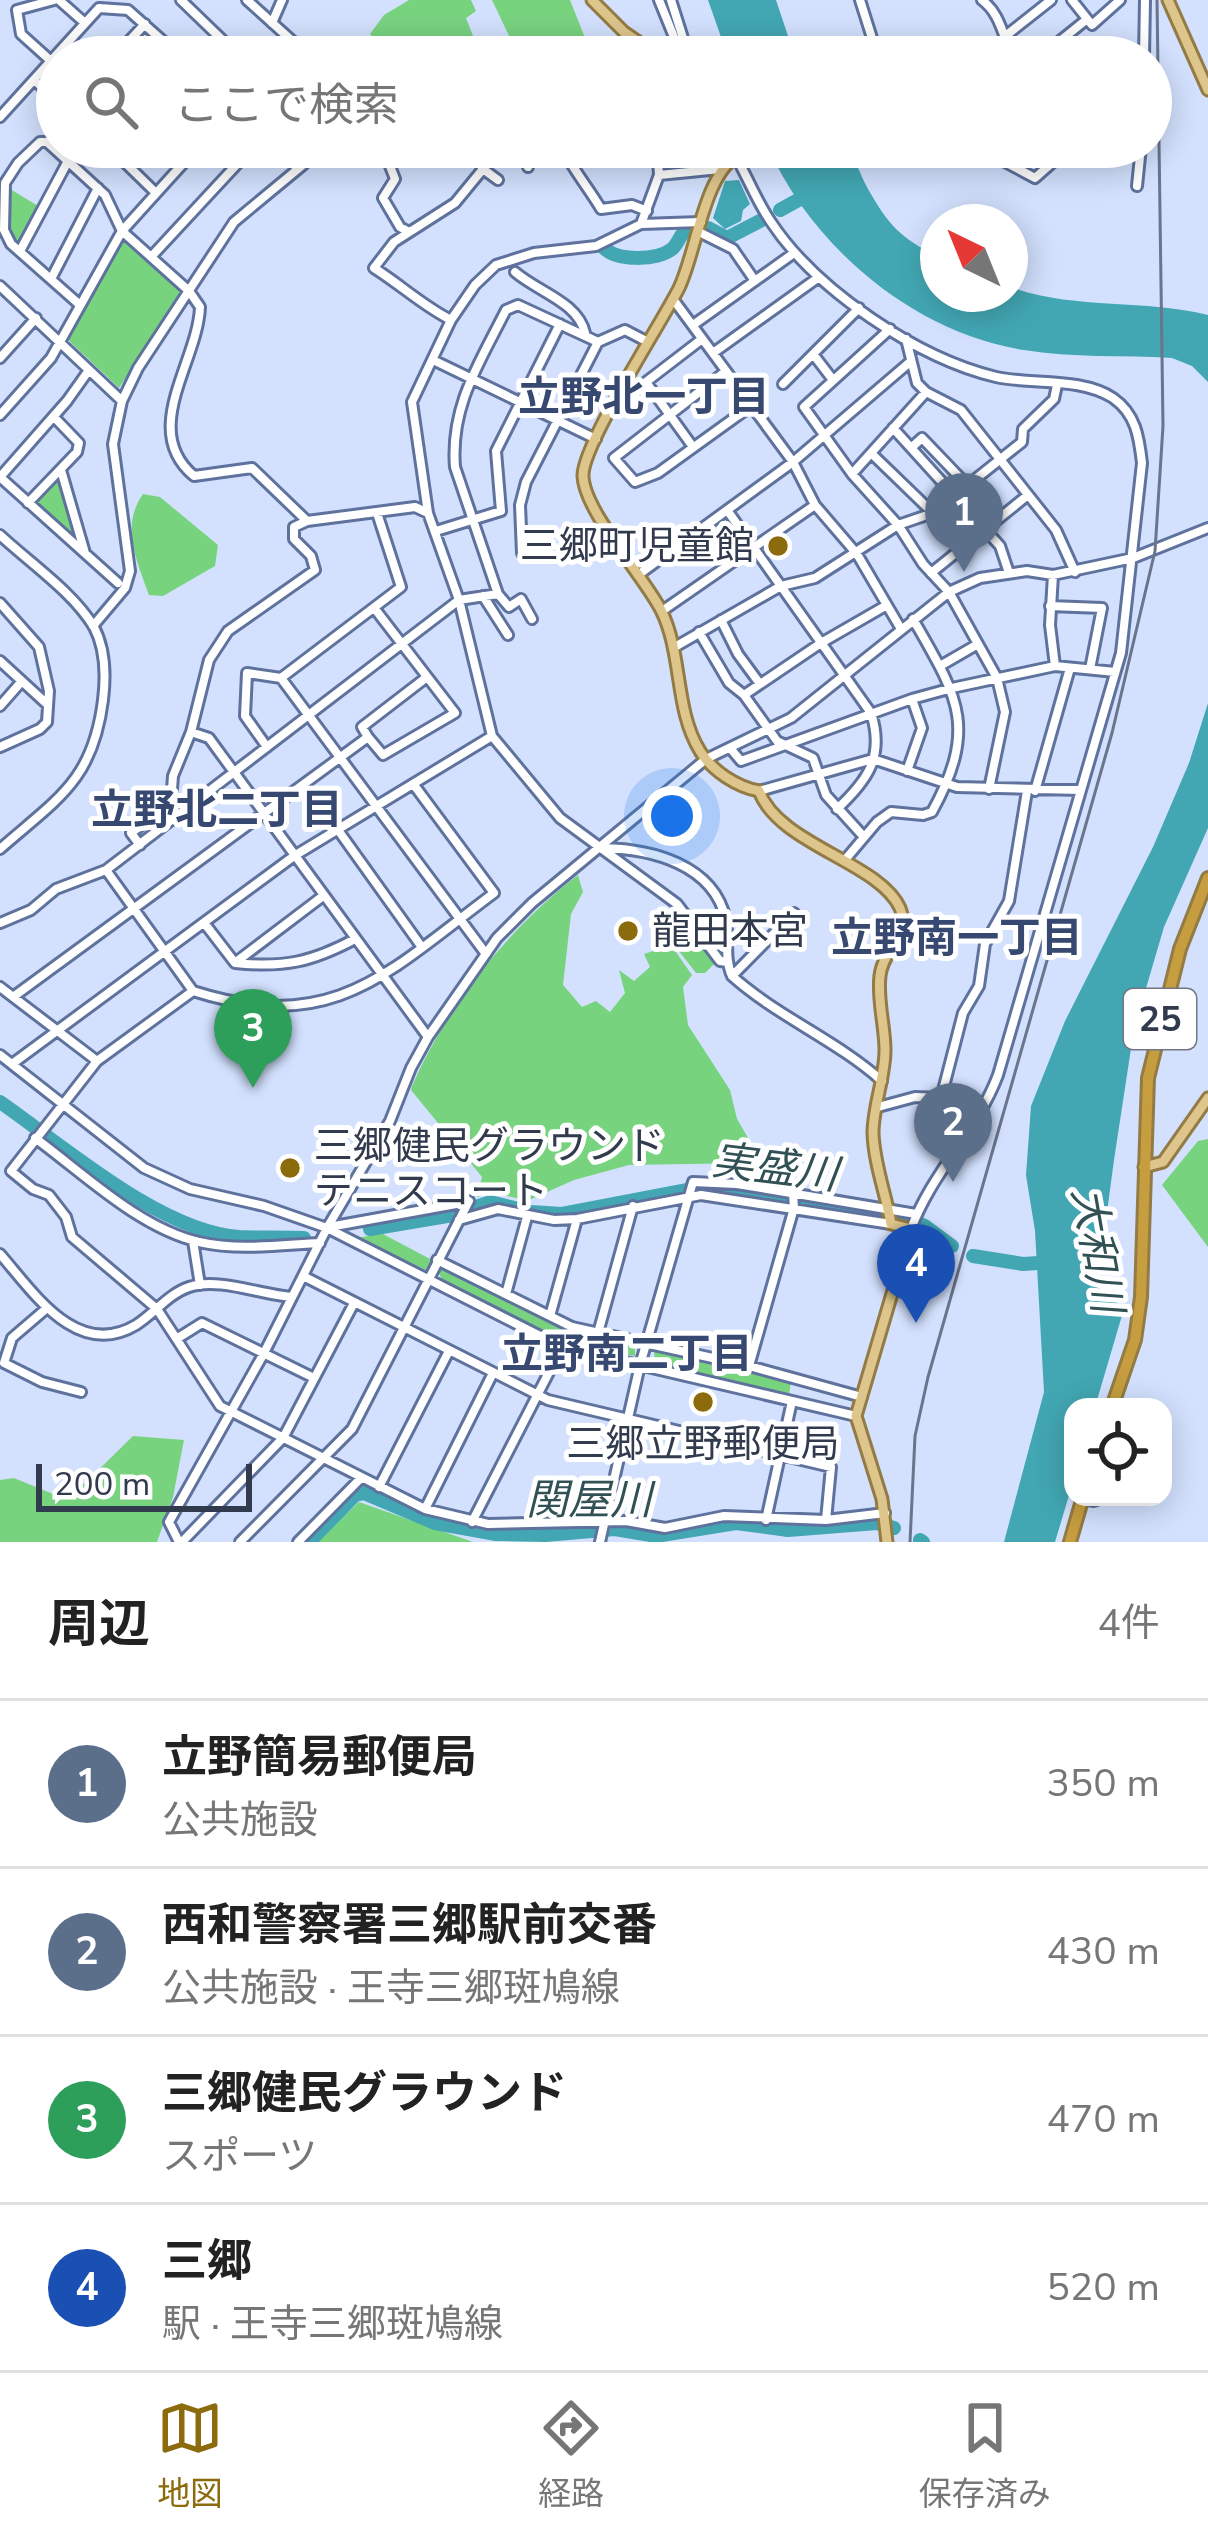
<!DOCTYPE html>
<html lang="ja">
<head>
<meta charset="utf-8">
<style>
  :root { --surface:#fff; --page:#f2f2f2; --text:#222; --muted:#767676; --line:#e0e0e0; --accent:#8c6b0c }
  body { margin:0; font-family:"Nunito Sans","Noto Sans JP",sans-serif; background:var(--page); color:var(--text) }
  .controls { position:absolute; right:36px; bottom:36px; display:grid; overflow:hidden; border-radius:24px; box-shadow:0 6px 30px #0003 }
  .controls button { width:108px; height:108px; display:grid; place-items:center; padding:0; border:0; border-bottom:3px solid var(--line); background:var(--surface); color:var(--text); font:60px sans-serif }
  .compass { position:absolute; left:920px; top:204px; width:108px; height:108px; border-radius:50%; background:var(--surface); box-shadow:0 6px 30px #0003; rotate:317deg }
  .scale { position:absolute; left:36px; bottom:30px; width:216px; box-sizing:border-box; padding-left:12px; border:6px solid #323b4e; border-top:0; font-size:33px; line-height:42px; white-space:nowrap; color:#323b4e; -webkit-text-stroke:9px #fff; paint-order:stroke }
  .you { position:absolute; left:672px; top:816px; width:42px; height:42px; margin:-30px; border:9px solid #fff; border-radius:50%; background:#1a73e8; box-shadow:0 0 0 18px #1a73e833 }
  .badge { display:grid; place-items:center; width:78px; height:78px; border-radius:50%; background:var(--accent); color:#fff; font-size:39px; font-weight:700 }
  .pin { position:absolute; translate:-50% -99px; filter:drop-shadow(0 3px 6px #0008) }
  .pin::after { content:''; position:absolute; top:63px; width:42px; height:36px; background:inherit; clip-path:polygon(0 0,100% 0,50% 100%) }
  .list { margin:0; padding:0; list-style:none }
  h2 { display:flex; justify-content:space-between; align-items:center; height:156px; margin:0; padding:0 48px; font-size:51px }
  h2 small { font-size:39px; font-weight:400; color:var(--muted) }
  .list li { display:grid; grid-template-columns:78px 1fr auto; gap:36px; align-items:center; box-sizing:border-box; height:168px; padding:0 48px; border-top:3px solid var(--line) }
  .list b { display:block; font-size:45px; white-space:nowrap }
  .list p { margin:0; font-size:39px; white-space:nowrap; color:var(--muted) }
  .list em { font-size:39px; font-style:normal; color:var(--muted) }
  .icon { flex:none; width:66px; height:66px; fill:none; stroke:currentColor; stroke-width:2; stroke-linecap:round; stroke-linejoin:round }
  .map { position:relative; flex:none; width:1208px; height:1542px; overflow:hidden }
  .search { position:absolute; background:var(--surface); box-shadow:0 6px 30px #0003; left:36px; right:36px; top:36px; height:132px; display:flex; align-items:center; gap:30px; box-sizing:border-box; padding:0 42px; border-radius:66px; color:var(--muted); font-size:45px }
  .sheet { height:828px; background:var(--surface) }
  nav { display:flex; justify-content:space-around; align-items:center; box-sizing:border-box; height:168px; border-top:3px solid var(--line); background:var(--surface); font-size:33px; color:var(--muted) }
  nav a { display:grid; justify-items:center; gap:6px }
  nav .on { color:var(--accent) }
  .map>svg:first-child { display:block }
  .green { fill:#78d37f }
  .water { fill:#42a7b3 }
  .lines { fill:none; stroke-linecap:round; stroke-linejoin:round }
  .river { stroke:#42a7b3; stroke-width:14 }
  .minor-casing { stroke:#5e729d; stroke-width:14 }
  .major-casing { stroke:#927b44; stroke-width:15 }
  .highway-casing { stroke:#927b44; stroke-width:16 }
  .minor { stroke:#fff; stroke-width:8 }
  .major { stroke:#ddc58c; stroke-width:9 }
  .highway { stroke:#c69e3f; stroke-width:10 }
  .rail { stroke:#6a748b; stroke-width:3 }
  .poi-dot { fill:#8c6b0c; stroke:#fff; stroke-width:4.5 }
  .labels { text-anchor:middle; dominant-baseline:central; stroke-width:10; stroke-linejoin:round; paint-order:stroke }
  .shield { fill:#fff; stroke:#707683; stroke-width:3 }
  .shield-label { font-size:36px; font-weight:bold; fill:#323b4e }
  .poi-label { font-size:39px; fill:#323b4e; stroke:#fff; text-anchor:start }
  .neighbourhood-label { font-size:42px; font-weight:bold; fill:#374871; stroke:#fff }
  .water-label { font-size:42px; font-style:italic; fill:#325155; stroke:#fff }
</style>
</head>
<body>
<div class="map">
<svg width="1208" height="1542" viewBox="0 0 1208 1542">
  <rect width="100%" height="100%" fill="#d3e1fe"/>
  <path class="green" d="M409,0H471L476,11L466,18L475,41L448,57H392L370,34L384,15Z
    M492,0H570L591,53L582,57H519Z
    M10,189L40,207L22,241L16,242L7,230Z
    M127,237L182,288V293L119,388L66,338L121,238Z
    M58,477L64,479L75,533L70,537L36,507V501Z
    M143,494L160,497L218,545L215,566L163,596L149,595C137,562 120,526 143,494Z
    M578,875L583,892L571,914L563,985L582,1007L596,1001L610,1012L625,993L619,970L634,981L650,967L644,954L671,945L692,975L683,987L688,1025L730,1090L737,1119L751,1143L752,1159L748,1163L629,1165L574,1180L527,1201L492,1192L477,1197L482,1177L411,1090L412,1086C448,1004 508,929 578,875Z
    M691,926L717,961L705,973H696L675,946V940Z
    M1208,1139V1247L1162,1185L1198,1141Z
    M381,1233L432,1260L428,1271L358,1238Z
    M444,1266L564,1328L561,1339L442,1281L438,1269Z
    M575,1332L635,1345V1356L572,1346Z
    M654,1350L791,1381L789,1395L655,1364Z
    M133,1436L184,1440L173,1497L157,1542H0V1480L14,1478L58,1496L85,1483Z
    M359,1502L473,1542H317Z"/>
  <path class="water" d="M708,0H776L795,57H728Z
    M768,147H843C857,159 859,173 868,189C889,226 901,238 938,257V294H1010V287C1073,310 1143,299 1208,315V382L1192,366L1172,358C1123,355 1072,358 1024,350C914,333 812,247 768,147Z
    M739,180L750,204L743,210L741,221L725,229L713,218L725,181Z
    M1208,703V828L1164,927L1134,1029L1114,1160L1100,1264L1103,1281L1123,1312L1095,1407H1073V1482L1055,1542H1004L1044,1392L1035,1231L1026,1175L1031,1106L1065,1021L1153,847L1189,763Z"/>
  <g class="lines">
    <path class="river" d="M780,210L811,193
      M708,228L727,238L760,221
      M604,248C617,261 656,261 672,249C677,245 679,238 683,233L690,231
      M0,1102C65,1147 160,1231 239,1237C261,1238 283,1237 304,1238
      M370,1229L453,1215L490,1202L531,1212L562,1214L698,1188L905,1218L925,1226L952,1246
      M973,1256L1023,1264L1054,1262
      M920,1540L923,1542
      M309,1542L355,1495L364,1493L435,1523L496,1534L545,1535L615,1529L656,1536L736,1523L788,1530L877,1523L894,1528"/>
    <g class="minor-casing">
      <path id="minor" d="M59,0L85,23
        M181,0L240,57
        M247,0L310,57
        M659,0L682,57
        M671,0L689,57
        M860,0L878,57
        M982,0C1002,15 1002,38 1014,57
        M1072,0L1092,25L1120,0
        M272,23L282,0
        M625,33L634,57
        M1008,34L1051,0
        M114,57L145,24
        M1040,57L1086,20
        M1144,57L1145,0
        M51,61L21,34L17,10L54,0
        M34,80L57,100
        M0,117L99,8L128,10L181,57
        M109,147L155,192
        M277,147L298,169
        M367,147L388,161L395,179L383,198L400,227L409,232
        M469,147L483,169L498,180
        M562,147C573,170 588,187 601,209L632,205L647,211
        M657,147L659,175L641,224L596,246L534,253L496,265L475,285L451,320L412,402L428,513L459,600L492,736L560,818L677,904L720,961L728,962
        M977,147L1035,178L1070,147
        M736,157C748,178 757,202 771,222C816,290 917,358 996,377C1032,385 1081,377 1113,398C1136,414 1139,437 1142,463L1121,653L998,1075C977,1131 932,1172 911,1229
        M998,159L1016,147
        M388,161L396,147
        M128,163L143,147
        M528,167L530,155L545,147
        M659,175L720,169
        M1137,186L1141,147
        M641,224L701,222
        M699,232L733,249L755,281
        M20,251L68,161
        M151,257L253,147
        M515,272C538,292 578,302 585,333
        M51,279L98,188
        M0,286L122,401
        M673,299L793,462L815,505L857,554L901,629
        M80,305L11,244L4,230L5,183L18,163L40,142H47L105,195L122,231L189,291L200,307C198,362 139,430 194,476L252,468L307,521
        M451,320C423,306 401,285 374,268L394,242L455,203L483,169
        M693,325L794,253
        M890,329L804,407L852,474L898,525L923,564L949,592L997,678L1005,712L989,789
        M906,339L917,383L926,392L961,410L1056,530L1075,572
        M713,353L819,277
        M0,358L36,318
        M433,360L596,439
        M725,372L614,458L635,482L658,473L751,406
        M833,380L813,354L859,308
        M783,384L813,354
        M0,415L51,358L122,231L198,147
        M893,428L1000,546L1009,573
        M693,447L646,382L702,339
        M911,448L922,438L968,486
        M871,453L933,513
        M61,470L85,553
        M852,474L926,392
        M0,477L118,583
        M0,477L67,401L89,370
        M28,503L77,452L79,443L54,417
        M727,510L871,713C885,757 867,781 837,809
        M436,531L501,511L496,451L560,324
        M0,535C30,563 73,592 94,627C106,650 106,676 103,700C93,781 57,799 0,849
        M522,553L520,505L526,482L598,342
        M931,573L1028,495
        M638,575L793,462L910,362
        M1053,575L1050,625L1055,666
        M498,594L509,607L521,599L532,619
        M483,596L508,635
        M0,603L39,647L49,691L47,722L40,729L0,747
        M1050,606L1102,608L1090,669
        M662,611L815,505
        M721,620L738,654L760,684
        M93,626L125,588L130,571L113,444L122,401L138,368L234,222L304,164L318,147
        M699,632L729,683L744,695L777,741L813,758L826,795L864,837
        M673,648L781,586L815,578L898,525L933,513L1022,442L1023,429L1054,399L1057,385
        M0,661L48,705
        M940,666L978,644
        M281,678L486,954
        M744,695L821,643L887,605
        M0,706L22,681
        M191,732L209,738L428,1037
        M368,737L362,727L427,677
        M267,747L245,716L247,673L281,678L401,587L377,513
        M730,748L741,761L912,699L952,688L1055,666L1115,672
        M907,771L922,728L912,699
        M759,791L873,759L957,787L1081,790
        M1035,791L1070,668
        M338,830L421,946
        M140,845L131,833L171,802L173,776L191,732L209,660L228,631L315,570L311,556L294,539V527L307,521L415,507L428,513
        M603,848C651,849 714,864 726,920C729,938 724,959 732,976C778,1017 836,1040 882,1081
        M844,861L877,822L891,812L923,815L932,812C979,726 957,696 913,619
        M106,870L193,991L97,1061L11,1171L33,1189L49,1195L66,1217L72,1237L157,1309L220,1406L425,1509L488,1524L626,1521L665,1528L724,1516L826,1520L885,1513
        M0,923L31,910L56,889L106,870L459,600L498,594L455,467C450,406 480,362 506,310L518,305L598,342L625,330L648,342
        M205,924L235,963C284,968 312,962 355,939
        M236,962L323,896
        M732,976L794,913
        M0,987L97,1061
        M193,991C334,1036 388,972 494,893L414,785
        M13,997L368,737L383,755L455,713L375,609
        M0,1055L144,1168L190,1189L264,1206L327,1228L562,1347L856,1416
        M12,1064L294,856L492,736
        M878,1107L915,1097L941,1098L963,1013L979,986L985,944L1009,901L1027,791
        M35,1138C84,1174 139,1228 199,1242C238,1251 280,1245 320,1243
        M459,1220L498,1209L554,1220L577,1219L701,1195L891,1224
        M329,1227L467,1202
        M193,1241L200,1285
        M0,1254C34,1293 77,1360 136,1325C154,1314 168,1294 189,1287C219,1277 261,1295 292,1297
        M437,1260L572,1327L749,1366L862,1397
        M303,1276L548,1400L831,1467L826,1520
        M506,1294L527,1217
        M47,1308L12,1338L4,1363L42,1382L81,1392
        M550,1316L577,1219
        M598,1333L633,1206
        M178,1338L202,1323L314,1378
        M749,1366L794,1208L793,1194
        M379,1487L449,1351
        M1083,1499L1094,1501L1105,1497
        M425,1509L493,1373
        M766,1520L792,1401
        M472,1522L562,1347
        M179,1542L169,1522L264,1353L327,1228L390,1121L411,1068L428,1037L497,938L532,903L706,759L791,718L949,592L980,578L1027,571L1053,575L1133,558L1208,528
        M182,1542L283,1438L354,1303
        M240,1542L352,1429L469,1201
        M298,1542L361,1478
        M600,1542L640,1365L693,1182L737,1184L916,1214"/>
    </g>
    <g class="major-casing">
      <path id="major" d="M592,0L624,32L660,57
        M1168,0L1208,90
        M732,147L736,157C704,176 696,253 679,288C661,324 582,445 583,476C584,511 643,575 661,610C683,654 674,709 700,751C712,771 737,787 759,791C779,845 879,862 900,908C911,933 882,951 880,976C877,1000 885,1026 885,1050C885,1078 873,1106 873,1133C874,1164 886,1194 891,1224L911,1229L856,1416L882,1499L887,1542
        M1144,1167L1163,1162L1208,1098"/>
    </g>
    <g class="highway-casing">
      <path id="highway" d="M1112,1407L1135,1340L1141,1297L1148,1078L1180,949L1208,878
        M1070,1542L1083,1497"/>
    </g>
    <use href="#minor" class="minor"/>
    <use href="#major" class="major"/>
    <use href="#highway" class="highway"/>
    <path class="rail" d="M910,1542L915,1436L928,1377L1112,733L1155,551L1163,426L1157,0"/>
  </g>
  <g class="poi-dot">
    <circle cx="778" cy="546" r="12"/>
    <circle cx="628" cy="931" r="12"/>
    <circle cx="290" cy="1168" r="12"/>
    <circle cx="703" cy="1402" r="12"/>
  </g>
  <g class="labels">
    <rect class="shield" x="1124" y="989" width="72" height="60" rx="9"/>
    <g class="shield-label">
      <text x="1160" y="1019">25</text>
    </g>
    <g class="poi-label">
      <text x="754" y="546" text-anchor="end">三郷町児童館</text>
      <text x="652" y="931">龍田本宮</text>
      <text x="314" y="1146">三郷健民グラウンド<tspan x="314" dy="45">テニスコート</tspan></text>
      <text x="703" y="1444" text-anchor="middle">三郷立野郵便局</text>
    </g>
    <g class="neighbourhood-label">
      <text x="644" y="397">立野北一丁目</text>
      <text x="217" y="810">立野北二丁目</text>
      <text x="957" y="938">立野南一丁目</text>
      <text x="627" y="1354">立野南二丁目</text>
    </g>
    <g class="water-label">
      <text transform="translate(775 1168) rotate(7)">実盛川</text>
      <text transform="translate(1097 1250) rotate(80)">大和川</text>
      <text x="589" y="1500">関屋川</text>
    </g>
  </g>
</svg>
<div class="controls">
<button><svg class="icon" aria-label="locate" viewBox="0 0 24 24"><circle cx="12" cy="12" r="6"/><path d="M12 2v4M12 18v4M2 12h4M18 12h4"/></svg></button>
</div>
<svg class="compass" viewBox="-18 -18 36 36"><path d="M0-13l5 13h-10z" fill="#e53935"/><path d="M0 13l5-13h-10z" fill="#767676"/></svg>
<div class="scale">200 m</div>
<div class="you"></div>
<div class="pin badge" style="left:964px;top:572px;background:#5c6f8a">1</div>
<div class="pin badge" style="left:953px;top:1182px;background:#5c6f8a">2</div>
<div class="pin badge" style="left:253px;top:1088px;background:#2e9e5b">3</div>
<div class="pin badge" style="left:916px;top:1323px;background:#1a4fb4">4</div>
<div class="search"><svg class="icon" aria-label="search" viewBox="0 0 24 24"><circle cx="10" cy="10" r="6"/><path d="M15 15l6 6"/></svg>ここで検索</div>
</div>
<section class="sheet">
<h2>周辺<small>4件</small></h2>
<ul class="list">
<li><span class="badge" style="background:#5c6f8a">1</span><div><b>立野簡易郵便局</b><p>公共施設</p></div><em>350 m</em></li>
<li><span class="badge" style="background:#5c6f8a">2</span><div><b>西和警察署三郷駅前交番</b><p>公共施設 · 王寺三郷斑鳩線</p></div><em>430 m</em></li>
<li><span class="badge" style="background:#2e9e5b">3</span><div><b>三郷健民グラウンド</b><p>スポーツ</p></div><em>470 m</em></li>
<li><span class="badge" style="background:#1a4fb4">4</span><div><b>三郷</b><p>駅 · 王寺三郷斑鳩線</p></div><em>520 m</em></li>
</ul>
</section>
<nav>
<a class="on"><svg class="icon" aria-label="map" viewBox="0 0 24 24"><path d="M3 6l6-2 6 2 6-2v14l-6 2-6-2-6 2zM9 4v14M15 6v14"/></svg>地図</a>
<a><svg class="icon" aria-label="directions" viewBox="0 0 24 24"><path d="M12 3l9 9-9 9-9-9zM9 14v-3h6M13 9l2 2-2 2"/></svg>経路</a>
<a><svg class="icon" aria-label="saved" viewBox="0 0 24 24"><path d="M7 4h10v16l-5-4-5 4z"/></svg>保存済み</a>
</nav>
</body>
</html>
